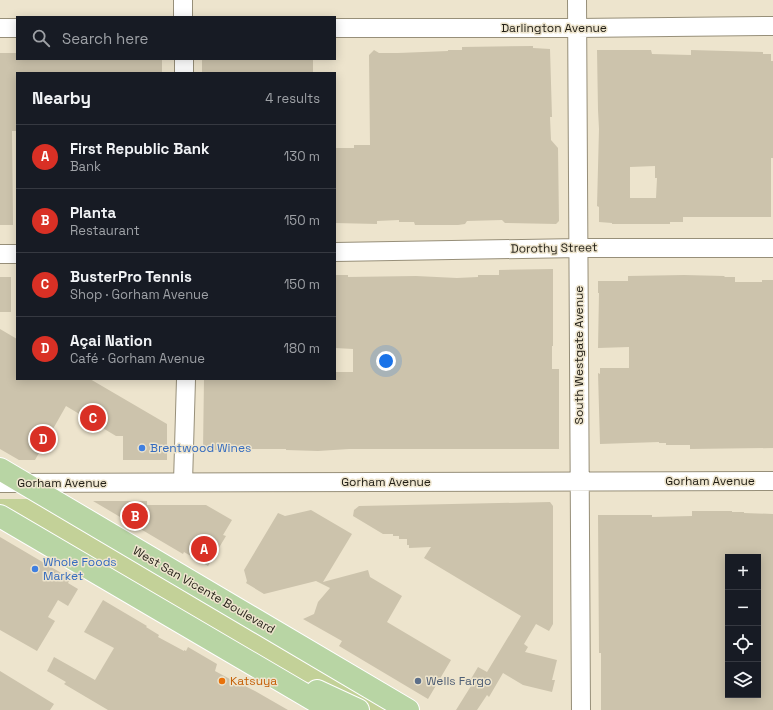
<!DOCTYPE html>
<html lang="en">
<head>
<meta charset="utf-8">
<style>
  :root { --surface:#171b24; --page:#20242c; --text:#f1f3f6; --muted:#9ea1a6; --line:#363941; --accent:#d93025 }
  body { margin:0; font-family:"Space Grotesk",sans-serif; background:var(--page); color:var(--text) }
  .controls { position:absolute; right:12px; bottom:12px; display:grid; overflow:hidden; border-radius:0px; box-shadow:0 2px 10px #0003 }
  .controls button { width:36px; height:36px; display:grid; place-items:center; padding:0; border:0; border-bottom:1px solid var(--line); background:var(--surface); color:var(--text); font:20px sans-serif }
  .you { position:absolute; left:386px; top:361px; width:14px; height:14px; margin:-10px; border:3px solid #fff; border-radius:50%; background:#1a73e8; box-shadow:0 0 0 6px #1a73e833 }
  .badge { display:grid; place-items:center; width:26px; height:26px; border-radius:50%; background:var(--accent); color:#fff; font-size:13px; font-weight:700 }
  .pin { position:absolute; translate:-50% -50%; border:2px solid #fff; box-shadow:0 1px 4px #0006 }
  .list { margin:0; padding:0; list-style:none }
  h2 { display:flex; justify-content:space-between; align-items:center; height:52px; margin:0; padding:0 16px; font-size:17px }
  h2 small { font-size:13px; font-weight:400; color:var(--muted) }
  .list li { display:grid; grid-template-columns:26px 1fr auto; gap:12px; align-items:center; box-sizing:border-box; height:64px; padding:0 16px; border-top:1px solid var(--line) }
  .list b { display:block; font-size:15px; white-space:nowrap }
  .list p { margin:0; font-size:13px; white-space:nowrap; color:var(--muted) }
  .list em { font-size:13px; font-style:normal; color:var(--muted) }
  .icon { flex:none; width:22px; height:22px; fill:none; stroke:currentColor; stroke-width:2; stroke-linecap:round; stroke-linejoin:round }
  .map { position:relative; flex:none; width:773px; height:710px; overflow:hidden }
  .search { position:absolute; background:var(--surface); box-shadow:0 2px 10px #0003; left:16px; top:16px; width:320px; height:44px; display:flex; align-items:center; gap:10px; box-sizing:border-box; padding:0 14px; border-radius:0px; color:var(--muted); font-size:15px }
  .panel { position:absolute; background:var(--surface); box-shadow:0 2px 10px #0003; left:16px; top:72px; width:320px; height:308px; border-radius:0px }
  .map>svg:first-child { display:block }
  .green { fill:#c3d198 }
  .building { fill:#ccc3ac; fill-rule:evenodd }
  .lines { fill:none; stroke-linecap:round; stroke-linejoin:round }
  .minor-casing { stroke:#978f79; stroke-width:20 }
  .major-casing { stroke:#fff; stroke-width:24 }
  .minor { stroke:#fff; stroke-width:18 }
  .major { stroke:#b8d5a4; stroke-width:22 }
  .shop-dot { fill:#3f7fe0; stroke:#ede4cd; stroke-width:1.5 }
  .food-dot { fill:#e8710a; stroke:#ede4cd; stroke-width:1.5 }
  .service-dot { fill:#5c6f8a; stroke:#ede4cd; stroke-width:1.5 }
  .labels { text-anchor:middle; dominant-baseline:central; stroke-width:3; stroke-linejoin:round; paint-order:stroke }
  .street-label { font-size:12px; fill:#221f16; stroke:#ede4cd }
  .shop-label { font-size:12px; fill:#366cbe; stroke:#ede4cd; text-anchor:start }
  .food-label { font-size:12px; fill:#c56008; stroke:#ede4cd; text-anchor:start }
  .service-label { font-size:12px; fill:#4e5e75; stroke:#ede4cd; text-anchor:start }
</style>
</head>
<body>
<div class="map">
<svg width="773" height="710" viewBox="0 0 773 710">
  <rect width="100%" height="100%" fill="#ede4cd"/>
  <path class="green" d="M0,499H31L389,710H368L318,686L299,679L0,506Z"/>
  <path class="building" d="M533,46V48L550,49L552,117H550L551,140L558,148L559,221L556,224L505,223L502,220L467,221L465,224L458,225H415L414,222H399V220L377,221V224L335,223V148H354V145H370L369,55L374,50L379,53H398L448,51V50H462V47Z
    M597,50H651L652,54L691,55V50L763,52V54H771V61H773V158H771V217H683V222H670V224H612V223L599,222V207L597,206L599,129L598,110ZM655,166V178H657L656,198H630V167Z
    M0,53H17V59H162V73H17V131H12L13,225H0Z
    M202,59H313V73H202Z
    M553,269V346H552V369H559V449H349L318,451L286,450V449H240V450H203L204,379H335V372H353V349L335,348V275H348V277L416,276L457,278L478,277V275H499V270Z
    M684,275L724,276L725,277H735V282H762V280H773V448L690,449V445H666V443H659V442L600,444L598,373L600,374V368H629V347L598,348L599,293H598V281H628V276Z
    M0,277H11V312H0Z
    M0,329L17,339V379H90L167,424V460H123V436H116L66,406L49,436L52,438L47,448L43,446L35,460H19L0,449Z
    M93,501H147V505H206L232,520L223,535L226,536L208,566L184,552L183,554Z
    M550,502L553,506V624L549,631L536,624L524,644L528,647L525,652L557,660L552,680H555L552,692L523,685L503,673L489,697L487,695L477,710H456L471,686L468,684L478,667L487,672L521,616L424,558L431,547L409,548V545H407V539H399V536H393V534H383L353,516L354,510L359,506Z
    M311,510L352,534L323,582L368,570L370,577L402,596L387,622L451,660L428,699L339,646L342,641L303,619L314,614L318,602L330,588L316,581L264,594L246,583L247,581L244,570L278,513L285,516Z
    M692,511H732V512H744V513L773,514V710H601V653H599L598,515H652V517L692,516ZM728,557H758V695H728Z
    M0,537L68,577L67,579L69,581L68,583L78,589L68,606L58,600L48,617L55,621L37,651L0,630Z
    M103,600L147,626L146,627L159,635L158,637L184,651V650L186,651L188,647L217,664L215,671L241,685V684L255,691L288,710H108L64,684L66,682L47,671L54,657L95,680L114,648L84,632Z
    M0,671L54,704L50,710H0Z"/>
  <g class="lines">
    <g class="minor-casing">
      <path id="minor" d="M183,0V17
        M577,0L581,710
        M0,28H17
        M335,28H577L773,26
        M184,59V73
        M335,252L578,248H773
        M0,254H17
        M183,482L186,379
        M0,483L773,481"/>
    </g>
    <g class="major-casing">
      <path id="major" d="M0,469L408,710
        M0,516L331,710
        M317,691L358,710"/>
    </g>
    <use href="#minor" class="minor"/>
    <use href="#major" class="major"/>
  </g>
  <g class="shop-dot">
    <circle cx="142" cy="448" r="4"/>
    <circle cx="35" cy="569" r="4"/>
  </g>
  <circle class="food-dot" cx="222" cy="681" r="4"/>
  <circle class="service-dot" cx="418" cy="681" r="4"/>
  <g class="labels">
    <g class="street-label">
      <text x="554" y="28">Darlington Avenue</text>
      <text transform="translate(554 248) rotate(-1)">Dorothy Street</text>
      <text transform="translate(579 355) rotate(-90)">South Westgate Avenue</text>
      <text x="710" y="481">Gorham Avenue</text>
      <text x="386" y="482">Gorham Avenue</text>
      <text x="62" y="483">Gorham Avenue</text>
      <text transform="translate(204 590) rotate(30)">West San Vicente Boulevard</text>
    </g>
    <g class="shop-label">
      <text x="150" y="448">Brentwood Wines</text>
      <text x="43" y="562">Whole Foods<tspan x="43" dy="14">Market</tspan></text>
    </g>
    <g class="food-label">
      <text x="230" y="681">Katsuya</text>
    </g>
    <g class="service-label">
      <text x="426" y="681">Wells Fargo</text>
    </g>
  </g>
</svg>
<div class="controls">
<button>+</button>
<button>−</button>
<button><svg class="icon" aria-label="locate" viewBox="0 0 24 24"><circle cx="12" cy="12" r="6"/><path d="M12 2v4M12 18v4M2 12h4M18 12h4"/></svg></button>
<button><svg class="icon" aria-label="layers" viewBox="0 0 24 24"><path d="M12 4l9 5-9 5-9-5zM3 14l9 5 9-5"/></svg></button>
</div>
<div class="you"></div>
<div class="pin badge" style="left:204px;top:549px">A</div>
<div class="pin badge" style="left:135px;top:516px">B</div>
<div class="pin badge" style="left:93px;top:418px">C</div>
<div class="pin badge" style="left:43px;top:439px">D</div>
<div class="search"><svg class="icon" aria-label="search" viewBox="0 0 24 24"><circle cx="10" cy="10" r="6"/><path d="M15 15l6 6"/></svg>Search here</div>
<section class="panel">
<h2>Nearby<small>4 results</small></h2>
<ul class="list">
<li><span class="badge">A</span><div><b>First Republic Bank</b><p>Bank</p></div><em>130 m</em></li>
<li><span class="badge">B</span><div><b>Planta</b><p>Restaurant</p></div><em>150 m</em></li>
<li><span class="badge">C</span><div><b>BusterPro Tennis</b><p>Shop · Gorham Avenue</p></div><em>150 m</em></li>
<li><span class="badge">D</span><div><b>Açai Nation</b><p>Café · Gorham Avenue</p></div><em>180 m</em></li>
</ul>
</section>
</div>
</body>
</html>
